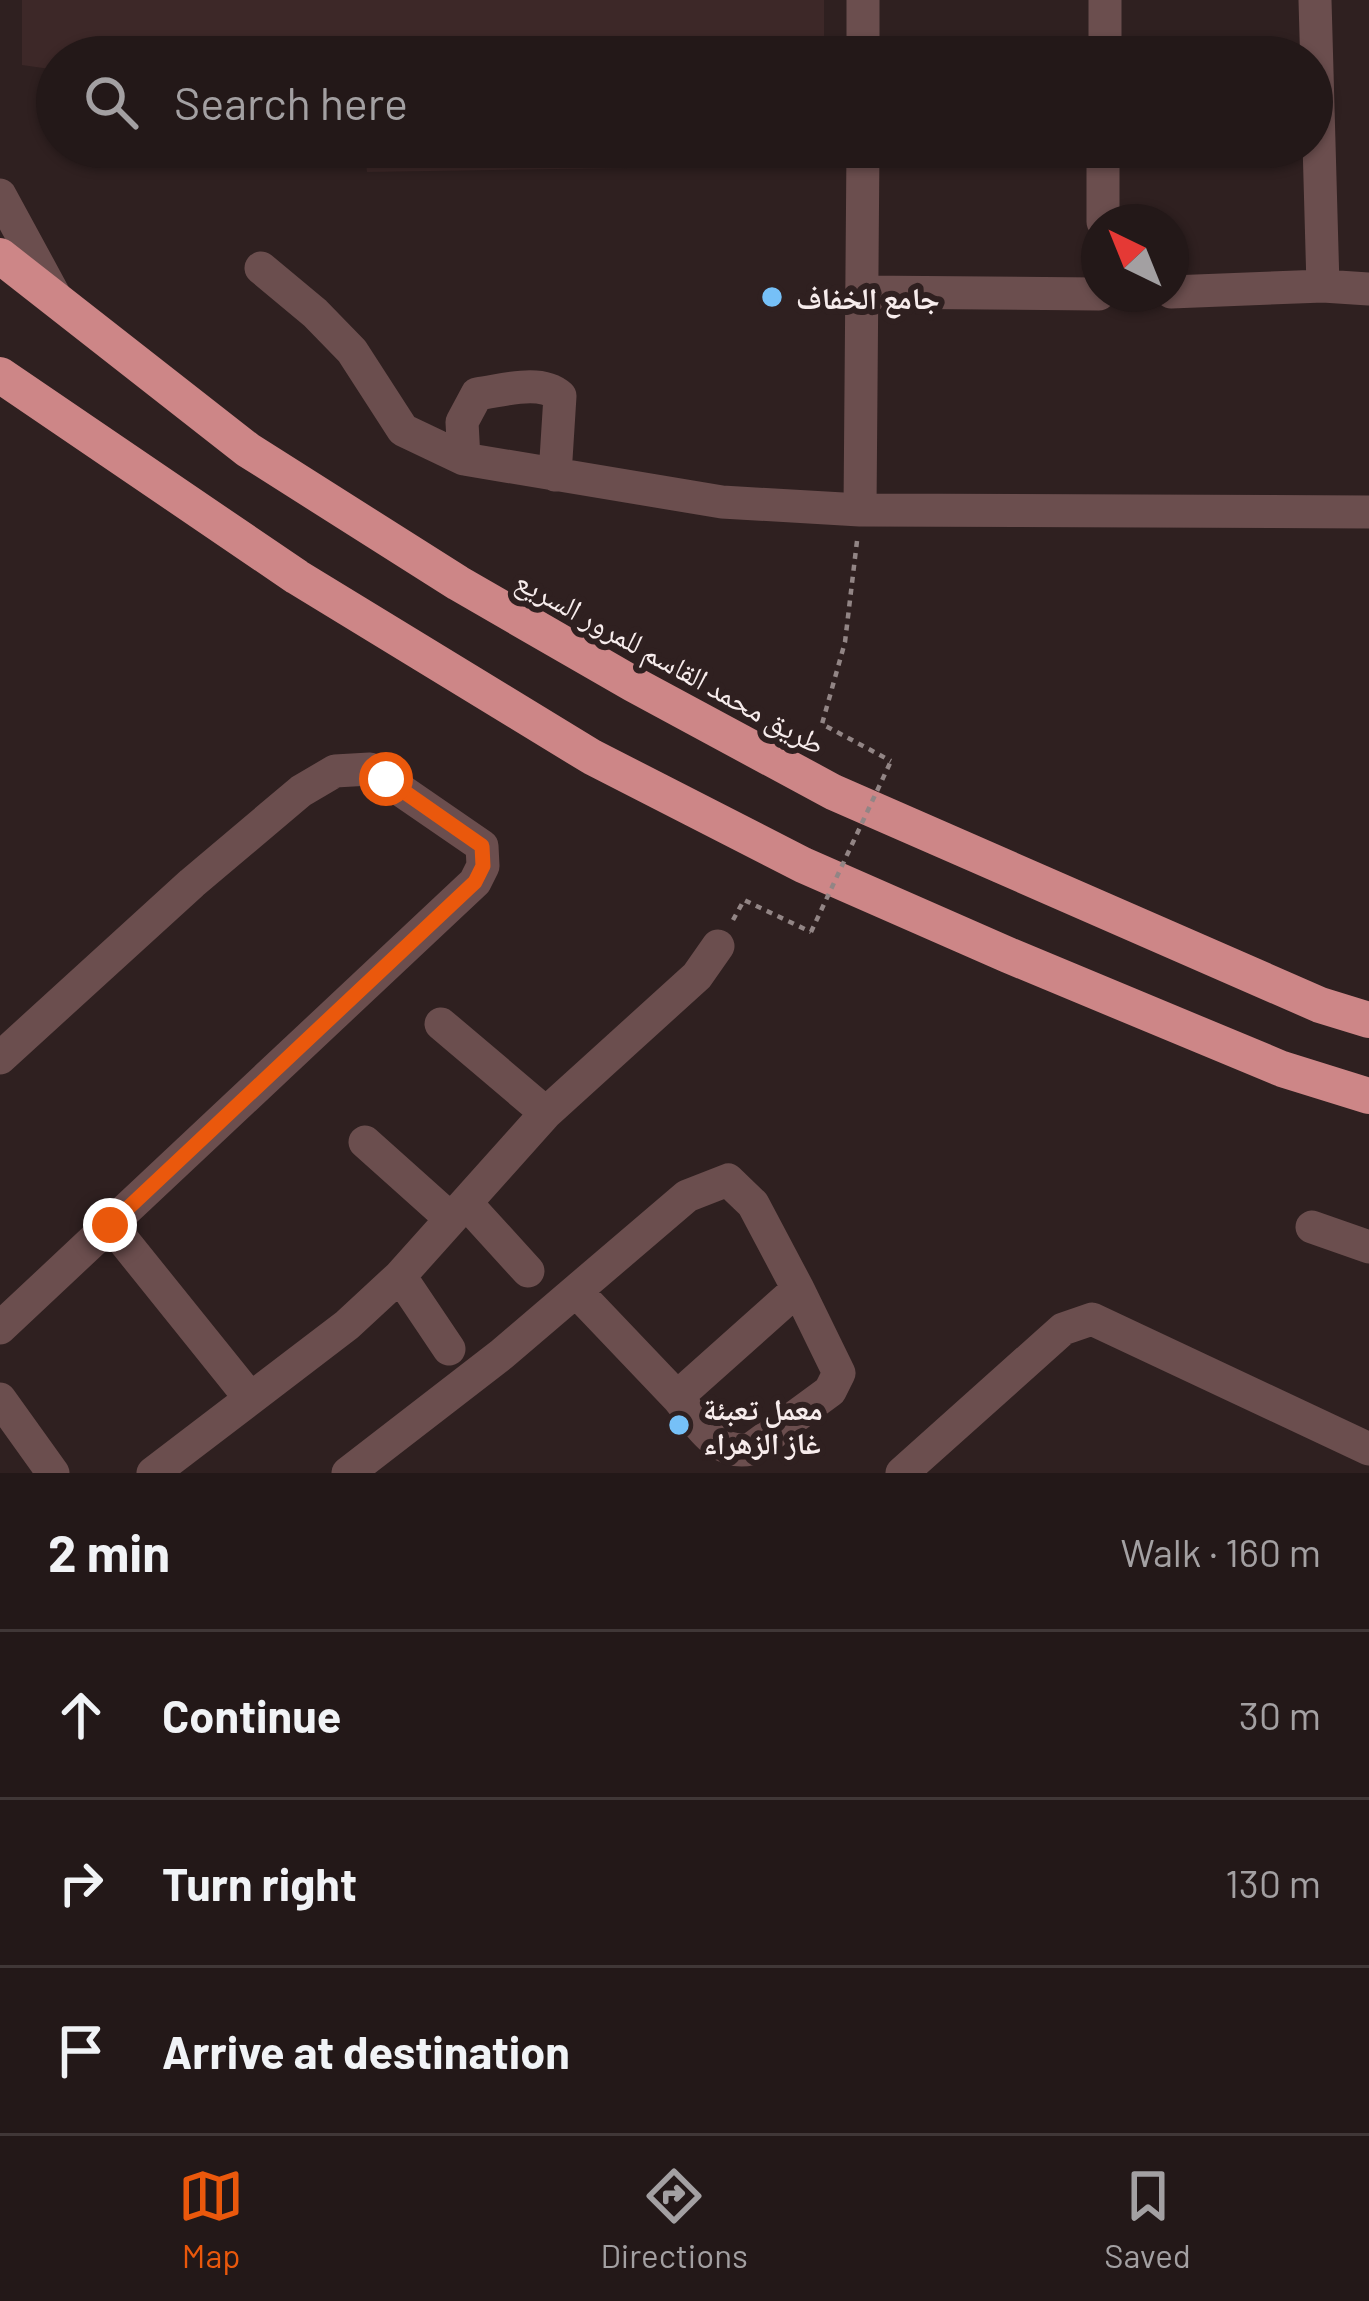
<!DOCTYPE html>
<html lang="en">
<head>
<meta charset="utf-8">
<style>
  :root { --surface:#231818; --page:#2b2121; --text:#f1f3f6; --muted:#a3a0a2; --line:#403737; --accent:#ea580c }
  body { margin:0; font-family:Barlow,"Noto Naskh Arabic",sans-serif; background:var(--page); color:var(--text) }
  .compass { position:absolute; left:1081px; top:204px; width:108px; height:108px; border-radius:50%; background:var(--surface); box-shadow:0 3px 9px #0004; rotate:317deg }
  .stop { position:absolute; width:36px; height:36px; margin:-27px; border:9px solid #ea580c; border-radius:50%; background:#fff }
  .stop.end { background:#ea580c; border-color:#fff; box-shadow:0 3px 12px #0008 }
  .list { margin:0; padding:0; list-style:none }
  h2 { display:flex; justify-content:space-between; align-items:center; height:156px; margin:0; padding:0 48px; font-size:51px }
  h2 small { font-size:39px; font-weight:400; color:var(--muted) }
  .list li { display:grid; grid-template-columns:78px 1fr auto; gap:36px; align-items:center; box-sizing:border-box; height:168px; padding:0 48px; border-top:3px solid var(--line) }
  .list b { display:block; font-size:45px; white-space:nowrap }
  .list em { font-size:39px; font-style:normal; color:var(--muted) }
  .icon { flex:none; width:66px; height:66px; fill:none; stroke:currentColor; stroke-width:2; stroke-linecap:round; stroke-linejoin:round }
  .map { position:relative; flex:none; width:1369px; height:1473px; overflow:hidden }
  .search { position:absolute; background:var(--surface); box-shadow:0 3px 9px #0004; left:36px; right:36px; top:36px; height:132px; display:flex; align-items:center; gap:30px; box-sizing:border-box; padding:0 42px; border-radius:66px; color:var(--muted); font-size:45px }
  .sheet { height:660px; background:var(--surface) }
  nav { display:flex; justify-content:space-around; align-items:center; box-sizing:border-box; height:168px; border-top:3px solid var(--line); background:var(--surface); font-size:33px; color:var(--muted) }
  nav a { display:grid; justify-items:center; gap:6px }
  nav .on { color:var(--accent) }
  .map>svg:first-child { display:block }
  .built { fill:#3d2828 }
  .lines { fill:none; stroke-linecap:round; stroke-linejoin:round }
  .path { stroke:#928585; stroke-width:4.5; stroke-dasharray:6 6; stroke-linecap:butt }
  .minor { stroke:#6b4e4e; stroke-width:33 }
  .highway { stroke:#cd8687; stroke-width:36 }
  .path-bridge { stroke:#928585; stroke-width:4.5; stroke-dasharray:6 6; stroke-linecap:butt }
  .route { stroke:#ea580c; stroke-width:15 }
  .poi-dot { fill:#76c0f7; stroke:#2f2020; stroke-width:4.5 }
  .labels { text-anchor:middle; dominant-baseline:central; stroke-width:12; stroke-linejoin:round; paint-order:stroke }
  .poi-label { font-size:30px; font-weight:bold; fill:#f7ecec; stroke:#2f2020; text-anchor:start }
  .street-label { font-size:30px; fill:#f7ecec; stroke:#2f2020 }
</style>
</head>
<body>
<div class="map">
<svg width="1369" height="1473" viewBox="0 0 1369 1473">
  <rect width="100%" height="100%" fill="#2f2020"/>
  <path class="built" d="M22,0H824V57H57V70L22,65Z
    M364,147H824V165L367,172Z"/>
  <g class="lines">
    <path class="path" d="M857,541L845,642L822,724L891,761
      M733,920L744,900L811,932"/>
    <path class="minor" d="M1315,0L1323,286
      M863,57V0
      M1105,57V0
      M0,195L57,300
      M1103,222V147
      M261,268L315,313L352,351L403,430L464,459L722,502L860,510L1369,512
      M862,292L1099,294
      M1171,292L1323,286L1369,289
      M464,459L462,422L477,394C502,391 540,378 560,396L555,475
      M860,510L863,147
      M441,1024L546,1113
      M0,1058L192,883L301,791L335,771L370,769L482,846L483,866L475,882L0,1328
      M365,1142L451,1219
      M466,1203L528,1271
      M111,1225L250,1398
      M1312,1227L1369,1247
      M400,1276L449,1349
      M677,1397C698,1422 715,1456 751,1449L830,1391L839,1373L798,1289
      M0,1399L53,1473
      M153,1473L347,1325L400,1276L546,1113L697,976L718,946
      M348,1473L502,1354L687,1196L728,1180L753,1204L798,1289L677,1397L576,1291
      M902,1473L1063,1329L1092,1319L1369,1449"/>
    <path class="highway" d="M0,256L248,450L458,583L633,684L833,792L1320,1005L1369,1020
      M0,375L297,577L592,757L803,865L1008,955L1282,1069L1369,1096"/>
    <path class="path-bridge" d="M811,932L891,761"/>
  </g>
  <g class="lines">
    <path class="route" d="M110,1225L475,882L483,866L482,846L386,779"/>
  </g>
  <g class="poi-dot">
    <circle cx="772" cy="297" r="12"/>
    <circle cx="679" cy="1425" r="12"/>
  </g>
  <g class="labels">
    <g class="poi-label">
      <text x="796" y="297">جامع الخفاف</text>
      <text x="703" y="1408">معمل تعبئة<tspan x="703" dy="34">غاز الزهراء</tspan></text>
    </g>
    <g class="street-label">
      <text transform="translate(671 661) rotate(29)">طريق محمد القاسم للمرور السريع</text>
    </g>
  </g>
</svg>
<svg class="compass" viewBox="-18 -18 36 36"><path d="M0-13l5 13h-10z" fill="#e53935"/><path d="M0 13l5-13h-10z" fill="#a3a0a2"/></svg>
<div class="stop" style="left:386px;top:779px"></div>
<div class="stop end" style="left:110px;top:1225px"></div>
<div class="search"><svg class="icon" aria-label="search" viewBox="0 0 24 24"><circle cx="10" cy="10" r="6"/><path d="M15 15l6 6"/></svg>Search here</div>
</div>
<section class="sheet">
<h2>2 min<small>Walk · 160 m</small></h2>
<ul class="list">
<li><svg class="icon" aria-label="ahead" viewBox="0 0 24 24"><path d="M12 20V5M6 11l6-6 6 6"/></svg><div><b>Continue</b></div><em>30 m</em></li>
<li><svg class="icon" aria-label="right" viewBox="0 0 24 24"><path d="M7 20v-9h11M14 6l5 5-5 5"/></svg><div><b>Turn right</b></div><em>130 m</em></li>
<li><svg class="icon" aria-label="arrive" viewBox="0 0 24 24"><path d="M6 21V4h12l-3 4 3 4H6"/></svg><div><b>Arrive at destination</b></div></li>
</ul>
</section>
<nav>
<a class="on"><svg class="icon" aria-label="map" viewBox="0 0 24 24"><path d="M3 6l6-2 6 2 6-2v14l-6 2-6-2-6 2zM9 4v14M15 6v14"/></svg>Map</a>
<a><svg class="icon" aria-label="directions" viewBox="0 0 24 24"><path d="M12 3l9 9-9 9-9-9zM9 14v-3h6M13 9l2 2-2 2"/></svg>Directions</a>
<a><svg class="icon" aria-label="saved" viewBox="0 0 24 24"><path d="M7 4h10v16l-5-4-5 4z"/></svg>Saved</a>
</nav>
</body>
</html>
